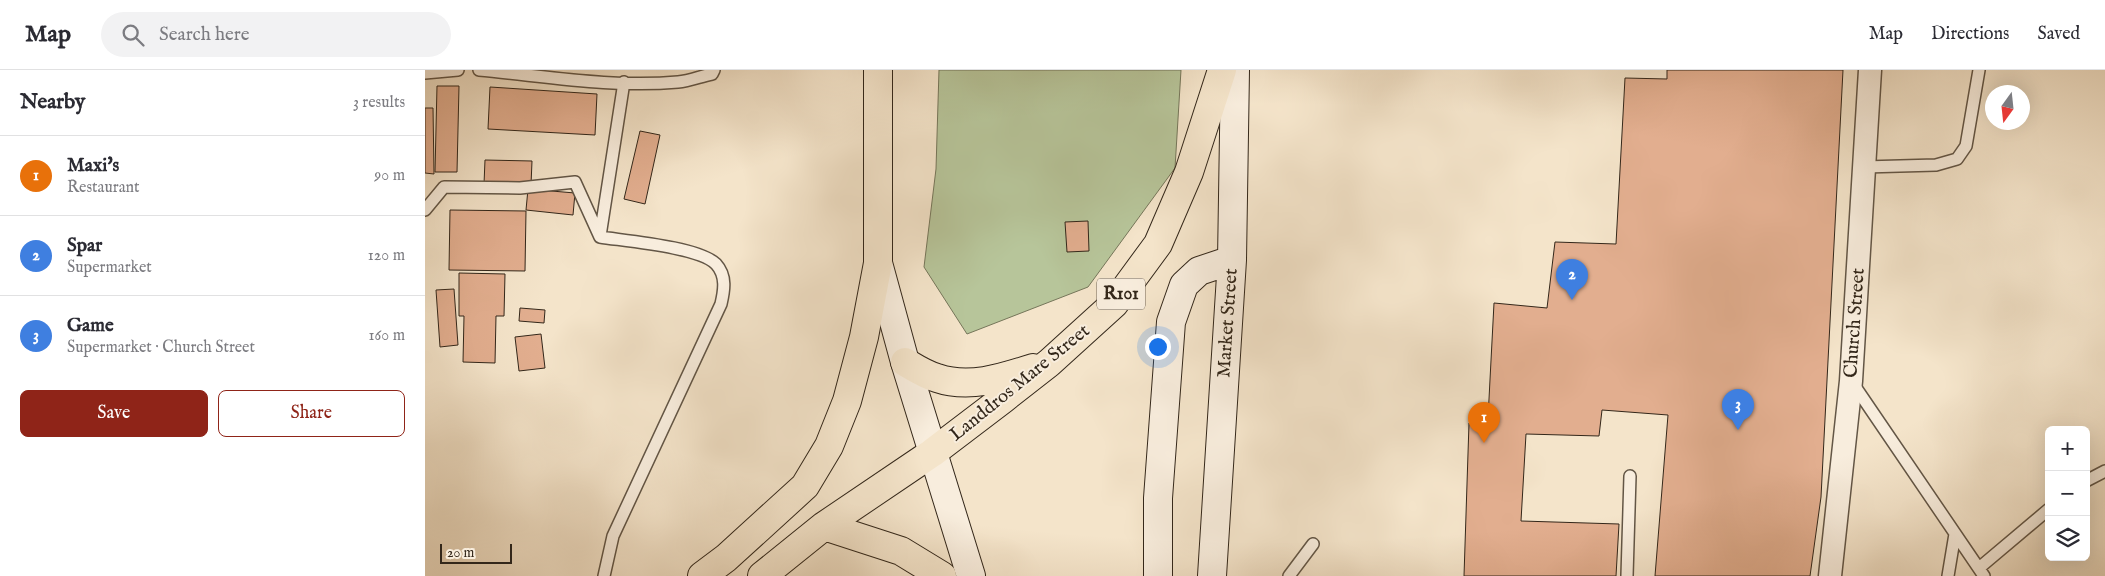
<!DOCTYPE html>
<html lang="en">
<head>
<meta charset="utf-8">
<style>
  :root { --surface:#fff; --page:#f2f2f3; --text:#2b2b33; --muted:#7c7c81; --line:#e1e1e2; --accent:#8f2418 }
  body { margin:0; font-family:"IM FELL English",serif; background:var(--page); color:var(--text) }
  .controls { position:absolute; right:15px; bottom:15px; display:grid; overflow:hidden; border-radius:8px; box-shadow:0 5px 20px #0002 }
  .controls button { width:45px; height:45px; display:grid; place-items:center; padding:0; border:0; border-bottom:1px solid var(--line); background:var(--surface); color:var(--text); font:25px sans-serif }
  .compass { position:absolute; left:1560px; top:15px; width:45px; height:45px; border-radius:50%; background:var(--surface); box-shadow:0 5px 20px #0002; rotate:195deg }
  .scale { position:absolute; left:15px; bottom:12px; width:72px; box-sizing:border-box; padding-left:5px; border:2px solid #33271a; border-top:0; font-size:14px; line-height:18px; white-space:nowrap; color:#33271a; -webkit-text-stroke:4px #f8eddd; paint-order:stroke }
  .you { position:absolute; left:732px; top:276px; width:18px; height:18px; margin:-12px; border:4px solid #fff; border-radius:50%; background:#1a73e8; box-shadow:0 0 0 8px #1a73e833 }
  .badge { display:grid; place-items:center; width:32px; height:32px; border-radius:50%; background:var(--accent); color:#fff; font-size:16px; font-weight:700 }
  .pin { position:absolute; translate:-50% -41px; filter:drop-shadow(0 1px 2px #0008) }
  .pin::after { content:''; position:absolute; top:26px; width:18px; height:15px; background:inherit; clip-path:polygon(0 0,100% 0,50% 100%) }
  .list { margin:0; padding:0; list-style:none }
  h2 { display:flex; justify-content:space-between; align-items:center; height:65px; margin:0; padding:0 20px; font-size:21px }
  h2 small { font-size:16px; font-weight:400; color:var(--muted) }
  .list li { display:grid; grid-template-columns:32px 1fr auto; gap:15px; align-items:center; box-sizing:border-box; height:80px; padding:0 20px; border-top:1px solid var(--line) }
  .list b { display:block; font-size:19px; white-space:nowrap }
  .list p { margin:0; font-size:16px; white-space:nowrap; color:var(--muted) }
  .list em { font-size:16px; font-style:normal; color:var(--muted) }
  .actions { display:flex; gap:10px; padding:15px 20px }
  .actions a { flex:1; padding:11px 0; border:1px solid var(--accent); border-radius:8px; text-align:center; font-size:18px; color:var(--accent) }
  .actions .main { background:var(--accent); color:#fff }
  .icon { flex:none; width:28px; height:28px; fill:none; stroke:currentColor; stroke-width:2; stroke-linecap:round; stroke-linejoin:round }
  .map { position:relative; flex:none; width:1680px; height:506px; overflow:hidden }
  header { display:flex; align-items:center; gap:30px; box-sizing:border-box; height:70px; padding:0 25px; background:var(--surface); border-bottom:1px solid var(--line) }
  header strong { font-size:24px }
  nav { display:flex; gap:28px; margin-inline-start:auto; font-size:18px }
  .search { width:350px; height:45px; background:var(--page); display:flex; align-items:center; gap:12px; box-sizing:border-box; padding:0 18px; border-radius:28px; color:var(--muted); font-size:19px }
  main { display:flex }
  aside { flex:1; background:var(--surface) }
  .map>svg:first-child { display:block }
  .green { fill:#b7c59a; stroke:#75765a }
  .building { fill:#e2ae8f; stroke:#33271a }
  .lines { fill:none; stroke-linecap:round; stroke-linejoin:round }
  .service-casing { stroke:#635646; stroke-width:14 }
  .minor-casing { stroke:#635646; stroke-width:25 }
  .secondary-casing { stroke:#33271a; stroke-width:30 }
  .primary-casing { stroke:#33271a; stroke-width:30 }
  .service { stroke:#f8eddd; stroke-width:11 }
  .minor { stroke:#f8eddd; stroke-width:22 }
  .secondary { stroke:#f8eddd; stroke-width:28 }
  .primary { stroke:#f4e4ca; stroke-width:28 }
  .labels { text-anchor:middle; dominant-baseline:central; stroke-width:4; stroke-linejoin:round; paint-order:stroke }
  .shield { fill:#f8eddd; stroke:#6e6254; stroke-width:1 }
  .shield-label { font-size:18px; font-weight:bold; fill:#33271a }
  .street-label { font-size:19px; fill:#33271a; stroke:#f8eddd }
</style>
</head>
<body>
<header>
<strong>Map</strong>
<div class="search"><svg class="icon" aria-label="search" viewBox="0 0 24 24"><circle cx="10" cy="10" r="6"/><path d="M15 15l6 6"/></svg>Search here</div>
<nav><a>Map</a><a>Directions</a><a>Saved</a></nav>
</header>
<main>
<aside>
<h2>Nearby<small>3 results</small></h2>
<ul class="list">
<li><span class="badge" style="background:#e8710a">1</span><div><b>Maxi's</b><p>Restaurant</p></div><em>90 m</em></li>
<li><span class="badge" style="background:#3f7fe0">2</span><div><b>Spar</b><p>Supermarket</p></div><em>120 m</em></li>
<li><span class="badge" style="background:#3f7fe0">3</span><div><b>Game</b><p>Supermarket · Church Street</p></div><em>160 m</em></li>
</ul>
<div class="actions"><a class="main">Save</a><a>Share</a></div>
</aside>
<div class="map">
<svg width="1680" height="506" viewBox="0 0 1680 506">
  <rect width="100%" height="100%" fill="#f4e4ca"/>
  <filter id="stains"><feTurbulence type="fractalNoise" baseFrequency=".004" numOctaves="4"/><feColorMatrix values="0 0 0 0 .2 0 0 0 0 .09 0 0 0 0 .02 0 0 0 .5 -.17"/></filter>
  <radialGradient id="worn" r=".72"><stop offset=".6" stop-color="#630" stop-opacity="0"/><stop offset="1" stop-color="#630" stop-opacity=".3"/></radialGradient>
  <path class="green" d="M514,0H756L750,98L663,217L542,264L499,197L511,99Z"/>
  <path class="building" d="M1242,0H1418L1396,427L1385,506H1230L1243,345L1177,340L1174,366L1101,364L1096,451L1194,454L1191,506H1039L1044,353L1063,348L1069,233L1122,238L1130,172L1191,174L1200,8L1242,9Z
    M12,16H34L32,102H10Z
    M65,17L172,24L170,65L63,59Z
    M0,38H8L9,104L0,103Z
    M215,61L235,65L220,134L199,129Z
    M60,90L107,91L106,115L59,114Z
    M103,119L150,123L148,145L101,140Z
    M25,140L101,141L100,201L24,200Z
    M663,151L664,181L642,182L640,152Z
    M34,203L80,204L79,246H71L70,293L38,292L39,246H34Z
    M29,219L33,275L15,277L11,220Z
    M95,238L120,240L119,253L94,251Z
    M116,264L120,298L94,301L90,267Z"/>
  <g class="lines">
    <g class="service-casing">
      <path id="service" d="M54,0C120,6 188,18 253,12C265,11 276,6 287,4L289,0
        M0,3L33,0
        M1439,97L1511,95L1532,89L1541,76L1554,0
        M0,140L19,117L95,118L150,112L175,167C201,171 274,177 291,194C302,206 299,221 296,234L188,466L179,506
        M175,166L199,12
        M1427,312L1559,506
        M1661,411L1680,401
        M1554,498L1624,439
        M864,506L888,474
        M1202,506L1205,406
        M1523,506L1530,464"/>
    </g>
    <g class="minor-casing">
      <path id="minor" d="M1405,506L1426,311L1445,0"/>
    </g>
    <g class="secondary-casing">
      <path id="secondary" d="M453,193L480,292L546,506
        M733,506V428L746,252L759,215L774,201L807,190
        M787,506L807,190L810,0"/>
    </g>
    <g class="primary-casing">
      <path id="primary" d="M480,292C490,298 501,305 512,308C544,319 577,308 608,298
        M399,456L476,481L517,506
        M277,506L301,488L380,416L404,376L422,331L439,267L453,193V0
        M337,506L399,456L507,383L578,329L624,293L689,234L733,174L764,102L797,0"/>
    </g>
    <use href="#service" class="service"/>
    <use href="#minor" class="minor"/>
    <use href="#secondary" class="secondary"/>
    <use href="#primary" class="primary"/>
  </g>
  <g class="labels">
    <rect class="shield" x="672" y="208.5" width="48" height="31" rx="4"/>
    <g class="shield-label">
      <text x="696" y="224">R101</text>
    </g>
    <g class="street-label">
      <text transform="translate(803 253) rotate(-86)">Market Street</text>
      <text transform="translate(1430 253) rotate(-86)">Church Street</text>
      <text transform="translate(595 313) rotate(-39)">Landdros Mare Street</text>
    </g>
  </g>
  <rect width="100%" height="100%" filter="url(#stains)"/>
  <rect width="100%" height="100%" fill="url(#worn)"/>
</svg>
<div class="controls">
<button>+</button>
<button>−</button>
<button><svg class="icon" aria-label="layers" viewBox="0 0 24 24"><path d="M12 4l9 5-9 5-9-5zM3 14l9 5 9-5"/></svg></button>
</div>
<svg class="compass" viewBox="-18 -18 36 36"><path d="M0-13l5 13h-10z" fill="#e53935"/><path d="M0 13l5-13h-10z" fill="#7c7c81"/></svg>
<div class="scale">20 m</div>
<div class="you"></div>
<div class="pin badge" style="left:1059px;top:373px;background:#e8710a">1</div>
<div class="pin badge" style="left:1147px;top:230px;background:#3f7fe0">2</div>
<div class="pin badge" style="left:1313px;top:360px;background:#3f7fe0">3</div>
</div>
</main>
</body>
</html>
